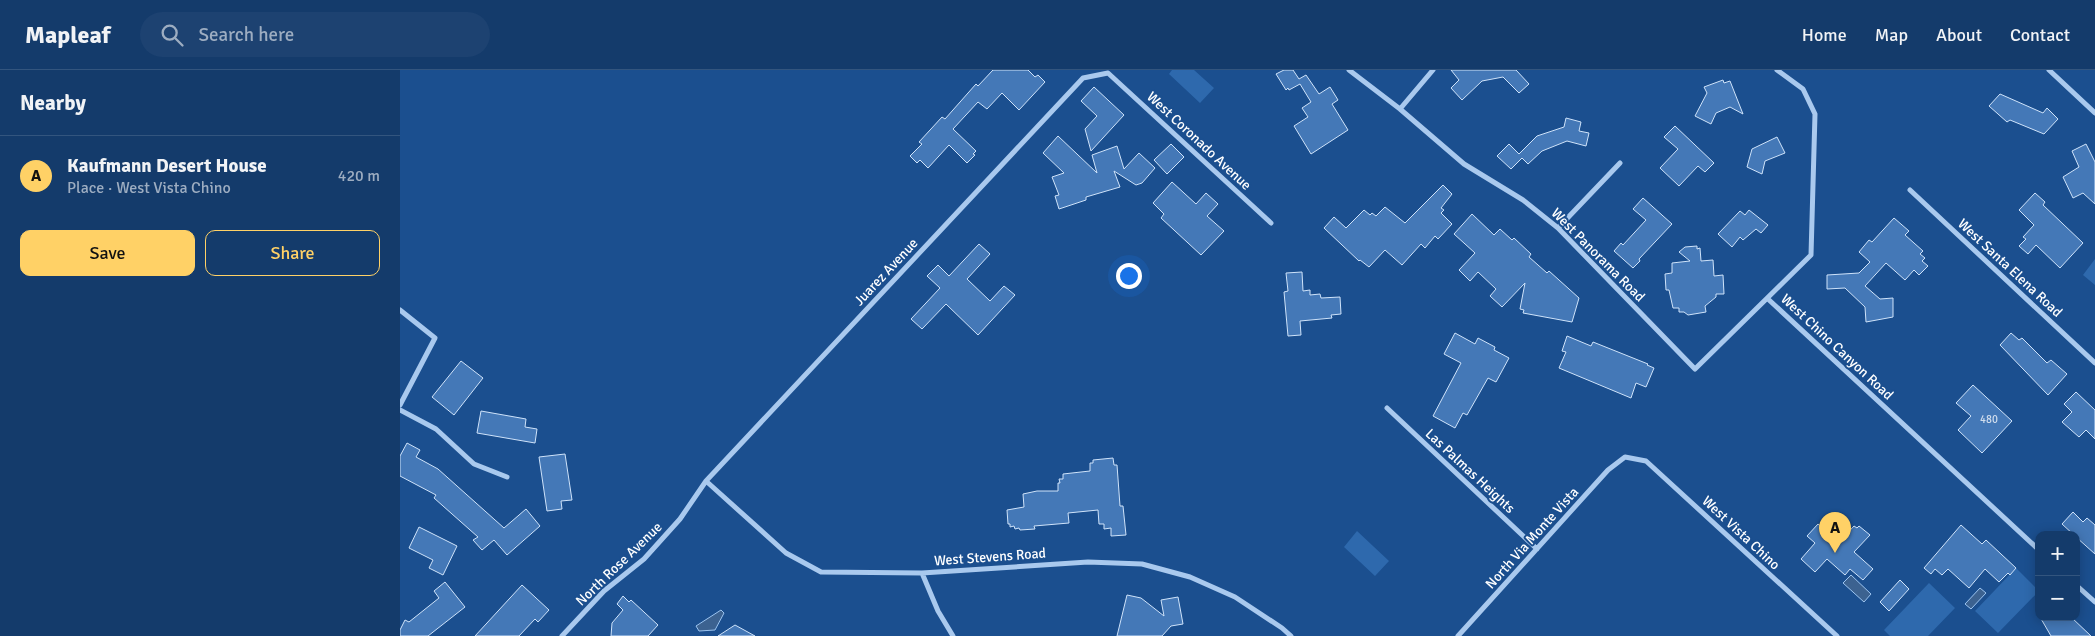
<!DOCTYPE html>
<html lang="en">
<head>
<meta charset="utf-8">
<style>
  :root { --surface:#143b6b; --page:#1d4271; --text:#f1f3f6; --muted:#9dadc1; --line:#33557e; --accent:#ffd166 }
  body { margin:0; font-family:Signika,sans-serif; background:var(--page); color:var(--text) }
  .controls { position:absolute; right:15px; bottom:15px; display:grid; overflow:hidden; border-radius:10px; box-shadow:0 2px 12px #0003 }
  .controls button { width:45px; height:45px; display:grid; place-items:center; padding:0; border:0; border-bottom:1px solid var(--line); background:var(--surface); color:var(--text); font:25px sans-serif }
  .you { position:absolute; left:728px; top:205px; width:18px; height:18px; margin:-12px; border:4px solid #fff; border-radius:50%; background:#1a73e8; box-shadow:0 0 0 8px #1a73e833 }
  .badge { display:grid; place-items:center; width:32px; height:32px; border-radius:50%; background:var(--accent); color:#111; font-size:16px; font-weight:700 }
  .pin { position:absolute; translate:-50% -41px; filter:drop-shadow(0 1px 2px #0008) }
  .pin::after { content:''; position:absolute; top:26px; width:18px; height:15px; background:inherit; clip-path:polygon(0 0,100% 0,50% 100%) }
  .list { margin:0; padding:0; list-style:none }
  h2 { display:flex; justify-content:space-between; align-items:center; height:65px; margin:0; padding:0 20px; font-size:21px }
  h2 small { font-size:16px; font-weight:400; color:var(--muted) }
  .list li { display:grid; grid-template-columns:32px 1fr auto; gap:15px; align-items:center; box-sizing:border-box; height:80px; padding:0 20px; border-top:1px solid var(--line) }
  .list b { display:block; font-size:19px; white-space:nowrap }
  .list p { margin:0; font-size:16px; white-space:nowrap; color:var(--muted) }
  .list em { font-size:16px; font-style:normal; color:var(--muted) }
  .actions { display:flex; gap:10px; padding:15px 20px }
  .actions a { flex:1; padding:11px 0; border:1px solid var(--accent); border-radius:10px; text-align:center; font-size:18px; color:var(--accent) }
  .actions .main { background:var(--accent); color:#111 }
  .icon { flex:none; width:28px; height:28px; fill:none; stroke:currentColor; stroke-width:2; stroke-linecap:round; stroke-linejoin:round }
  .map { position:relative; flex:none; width:1695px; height:566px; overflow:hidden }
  header { display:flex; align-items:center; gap:30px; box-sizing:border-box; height:70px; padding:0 25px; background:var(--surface); border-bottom:1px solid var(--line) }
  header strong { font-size:24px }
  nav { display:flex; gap:28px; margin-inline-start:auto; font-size:18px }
  .search { width:350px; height:45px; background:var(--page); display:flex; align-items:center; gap:12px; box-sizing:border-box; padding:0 18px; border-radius:28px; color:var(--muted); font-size:19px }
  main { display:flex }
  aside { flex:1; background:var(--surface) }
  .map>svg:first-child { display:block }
  .green { fill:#2e69ad }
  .water { fill:#3c6290; stroke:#9cc4f0 }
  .building { fill:#4478b7; stroke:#cfe3fa }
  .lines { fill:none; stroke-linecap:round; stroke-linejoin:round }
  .street { stroke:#a9c9ee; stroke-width:5 }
  .labels { text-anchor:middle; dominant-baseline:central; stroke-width:4; stroke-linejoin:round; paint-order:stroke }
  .number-label { font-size:11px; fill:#d0dded }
  .street-label { font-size:14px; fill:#fff; stroke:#1b4f8f }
</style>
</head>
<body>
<header>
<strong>Mapleaf</strong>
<div class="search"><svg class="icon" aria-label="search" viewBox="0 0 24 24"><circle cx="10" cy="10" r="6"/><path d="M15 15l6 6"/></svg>Search here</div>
<nav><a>Home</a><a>Map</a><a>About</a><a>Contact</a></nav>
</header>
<main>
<aside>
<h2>Nearby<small></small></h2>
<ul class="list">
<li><span class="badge">A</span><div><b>Kaufmann Desert House</b><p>Place · West Vista Chino</p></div><em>420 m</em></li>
</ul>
<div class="actions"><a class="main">Save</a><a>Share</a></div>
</aside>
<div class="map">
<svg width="1695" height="566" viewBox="0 0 1695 566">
  <rect width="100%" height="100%" fill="#1b4f8f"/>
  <path class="green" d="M772,0H794L814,18L800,33L769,4Z
    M1695,189V215L1683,205Z
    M957,461L989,491L975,506L944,477Z
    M1616,498L1639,521L1598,563L1575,541Z
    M1529,513L1555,538L1528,566H1490L1484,560Z"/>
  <path class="water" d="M1451,505L1471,524L1464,532L1443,513Z
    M1580,518L1586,523L1571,539L1565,534Z
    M321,540L324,543L315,560L299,561L296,556Z"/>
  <path class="building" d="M593,0H628L635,7L638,5L645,12L619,40L602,23L587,39L578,32L553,59L576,81L573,84L575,85L567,93L549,75L528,98L520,90L517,93L510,86L522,74L519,72L542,47L545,49L568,23L576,14L578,16Z
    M884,0H893L899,9L906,5L919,24L930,17L938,30L932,34L948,60L911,84L894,56L908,47L902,38L911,32L900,14L889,20L888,18L886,20L876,4Z
    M1051,0H1116L1129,14L1119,23L1103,7L1082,11L1062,30L1051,18L1059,10Z
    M1323,10L1324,13L1330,11L1343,44L1330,37L1316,43L1311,54L1295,46L1307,23L1304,17Z
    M694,17L724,45L691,81L685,59L697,46L681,31Z
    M1600,24L1643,43L1647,38L1658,49L1644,64L1610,50L1607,52L1589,36Z
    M1166,48L1181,52L1179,61L1189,63L1186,76L1167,71L1142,81L1128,94L1122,88L1111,99L1097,86L1109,74L1119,84L1137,66L1164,57Z
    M1275,56L1314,93L1305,102L1298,96L1279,116L1260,98L1278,79L1264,67Z
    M658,66L697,103L692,85L717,76L724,99L739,83L755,98L742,113L736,115L714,101L720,117L686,127V130L659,139L655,126L659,125L652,107L664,103L643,83Z
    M1377,67L1385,83L1365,91L1362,104L1347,97L1352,79Z
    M771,74L784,87L767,104L754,90Z
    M1686,74L1695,92V134L1683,123L1673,128L1663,107L1679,97L1672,81Z
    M772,112L796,134L806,123L818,134L807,146L824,161L801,185L761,148L764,144L753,133Z
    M1043,115L1052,124L1041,138L1044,140L1041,143L1052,154L1038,169L1035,166L1025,178L1021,174L1002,195L985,180L969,197L960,190L959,191L924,158L934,147L946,158L964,140L970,145L972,143L976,146L985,137L1005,153Z
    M1635,123L1645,132L1643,135L1683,173L1660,198L1636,175L1628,184L1619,176L1626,169L1623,167L1634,155L1619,140Z
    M1243,128L1272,154L1239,189L1240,191L1233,198L1214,181L1221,173L1223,175L1246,150L1233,139Z
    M1349,140L1368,155L1361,163L1356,159L1343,170L1340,167L1332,177L1318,164L1340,141L1345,145Z
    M1072,144L1094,165L1100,159L1112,170L1114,168L1131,184L1129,187L1147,203L1149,201L1179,228L1172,252L1123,243L1124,240L1120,239L1125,213L1102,237L1090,226L1096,219L1078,202L1070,211L1059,200L1075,183L1054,164Z
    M1494,148L1509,161L1505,165L1523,181L1520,184L1525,188L1522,191L1528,196L1519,205L1514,200L1505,210L1486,193L1465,216L1480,229L1493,228V247L1466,252L1465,237L1445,218L1427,219V205L1459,203L1470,192L1459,182L1469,170L1472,172Z
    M579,174L590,184L567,209L590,231L604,216L615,225L578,265L546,234L522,259L511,249L540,218L527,206L538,195L549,206Z
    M1297,176V179L1300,178L1301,191L1313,190L1314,206L1323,205L1324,224H1316V227L1305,236L1306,242L1288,245L1284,242H1279V238H1273L1269,220H1266L1265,204L1272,203V193L1290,191L1279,182L1285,177Z
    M902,202L903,221L910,220V225L920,224L921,228L940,227L941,244L931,245L932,248L900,251L901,265L888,266L884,222L888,221L886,203Z
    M1055,263L1075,274L1078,268L1095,277L1094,280L1109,288L1096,312L1088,308L1067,345L1063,343L1055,358L1033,346L1061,293L1044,284Z
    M1611,263L1619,270L1622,268L1647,293L1651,290L1667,304L1648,325L1600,275Z
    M1167,266L1191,276L1193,272L1248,294L1247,295L1254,298L1246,317L1236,313L1231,328L1159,298L1166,282L1162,281Z
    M61,291L83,308L54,345L32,327Z
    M1573,315L1612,351L1582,383L1558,360L1571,346L1556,333Z
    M1676,322L1695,340V369L1686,360L1679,367L1662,352L1672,342L1664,334Z
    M81,341L126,349L125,357L137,359L135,373L77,363Z
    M7,373L20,380L16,387L38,399L104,458L126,439L140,456L107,485L94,470L82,480L73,470L78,467L34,428L36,425L0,406V386Z
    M165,384L172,430L161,431L162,439L147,441L139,387Z
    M713,388L714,395H717L720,436H723L726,465L711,466V458L704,459V454H699L698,440L668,443L669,453L634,456L635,459L620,460L619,458L615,459L614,456L610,457V454H608L607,440L624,437L623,424L637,421H658V413H660L659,409H663V404L690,401V393H693V390Z
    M1673,442L1683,452L1687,448L1695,455V484L1676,467V465H1674L1662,454Z
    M1418,454L1439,472L1454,456L1457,458L1459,456L1470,465L1454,482L1473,499L1463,510L1450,499L1445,505L1427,489L1415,502L1401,489L1415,473L1407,466Z
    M1561,455L1582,474L1586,470L1616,498L1610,505L1608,503L1599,512L1585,499L1569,518L1548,499L1542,505L1535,499L1531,504L1524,498Z
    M19,457L57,476L43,505L29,498L33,490L9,478Z
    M1500,510L1509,519L1489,541L1480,532Z
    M45,512L65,537L28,566H0V560L5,550L9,552L39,528L34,521Z
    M122,515L149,540L138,552L135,549L119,566H75Z
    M727,525L741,528L764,546L761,530L778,527L783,554L771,556L762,566H717Z
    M223,526L229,532L231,530L258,555L248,566H211L212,553L223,540L217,534Z
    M1640,547H1671L1691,566H1651Z
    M335,555L355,566H318Z"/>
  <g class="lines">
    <path class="street" d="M949,0L1000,39L1064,94L1123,130L1158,158L1295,299L1411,185L1415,44L1403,19L1377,0
      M1649,0L1695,43
      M1000,39L1033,0
      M1510,120L1695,293
      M1158,158L1220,93
      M1368,229L1639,480
      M0,240L35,268L0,335
      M987,338L1137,479
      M0,340L36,359L74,394L107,407
      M306,411L386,483L421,502L522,503L688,492L742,494L790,507L835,527L882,558L891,566
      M522,503L538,541L553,566
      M1676,515L1695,532
      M162,566L204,521L244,489L280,449L306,411L683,8L708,3L871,153
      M1058,566L1208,400L1225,387L1246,391L1437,566"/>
  </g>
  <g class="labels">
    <g class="number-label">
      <text x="1589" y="349">480</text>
    </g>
    <g class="street-label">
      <text transform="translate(799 71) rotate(43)">West Coronado Avenue</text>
      <text transform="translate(1198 185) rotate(45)">West Panorama Road</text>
      <text transform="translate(1610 198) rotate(43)">West Santa Elena Road</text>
      <text transform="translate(486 202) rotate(-47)">Juarez Avenue</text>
      <text transform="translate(1437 277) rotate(43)">West Chino Canyon Road</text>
      <text transform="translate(1070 401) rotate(43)">Las Palmas Heights</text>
      <text transform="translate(1341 463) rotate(43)">West Vista Chino</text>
      <text transform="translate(1132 468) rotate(-48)">North Via Monte Vista</text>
      <text transform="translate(590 487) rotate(-4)">West Stevens Road</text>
      <text transform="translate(219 494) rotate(-44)">North Rose Avenue</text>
    </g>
  </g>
</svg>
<div class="controls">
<button>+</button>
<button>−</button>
</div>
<div class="you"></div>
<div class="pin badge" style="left:1435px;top:483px">A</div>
</div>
</main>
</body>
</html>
